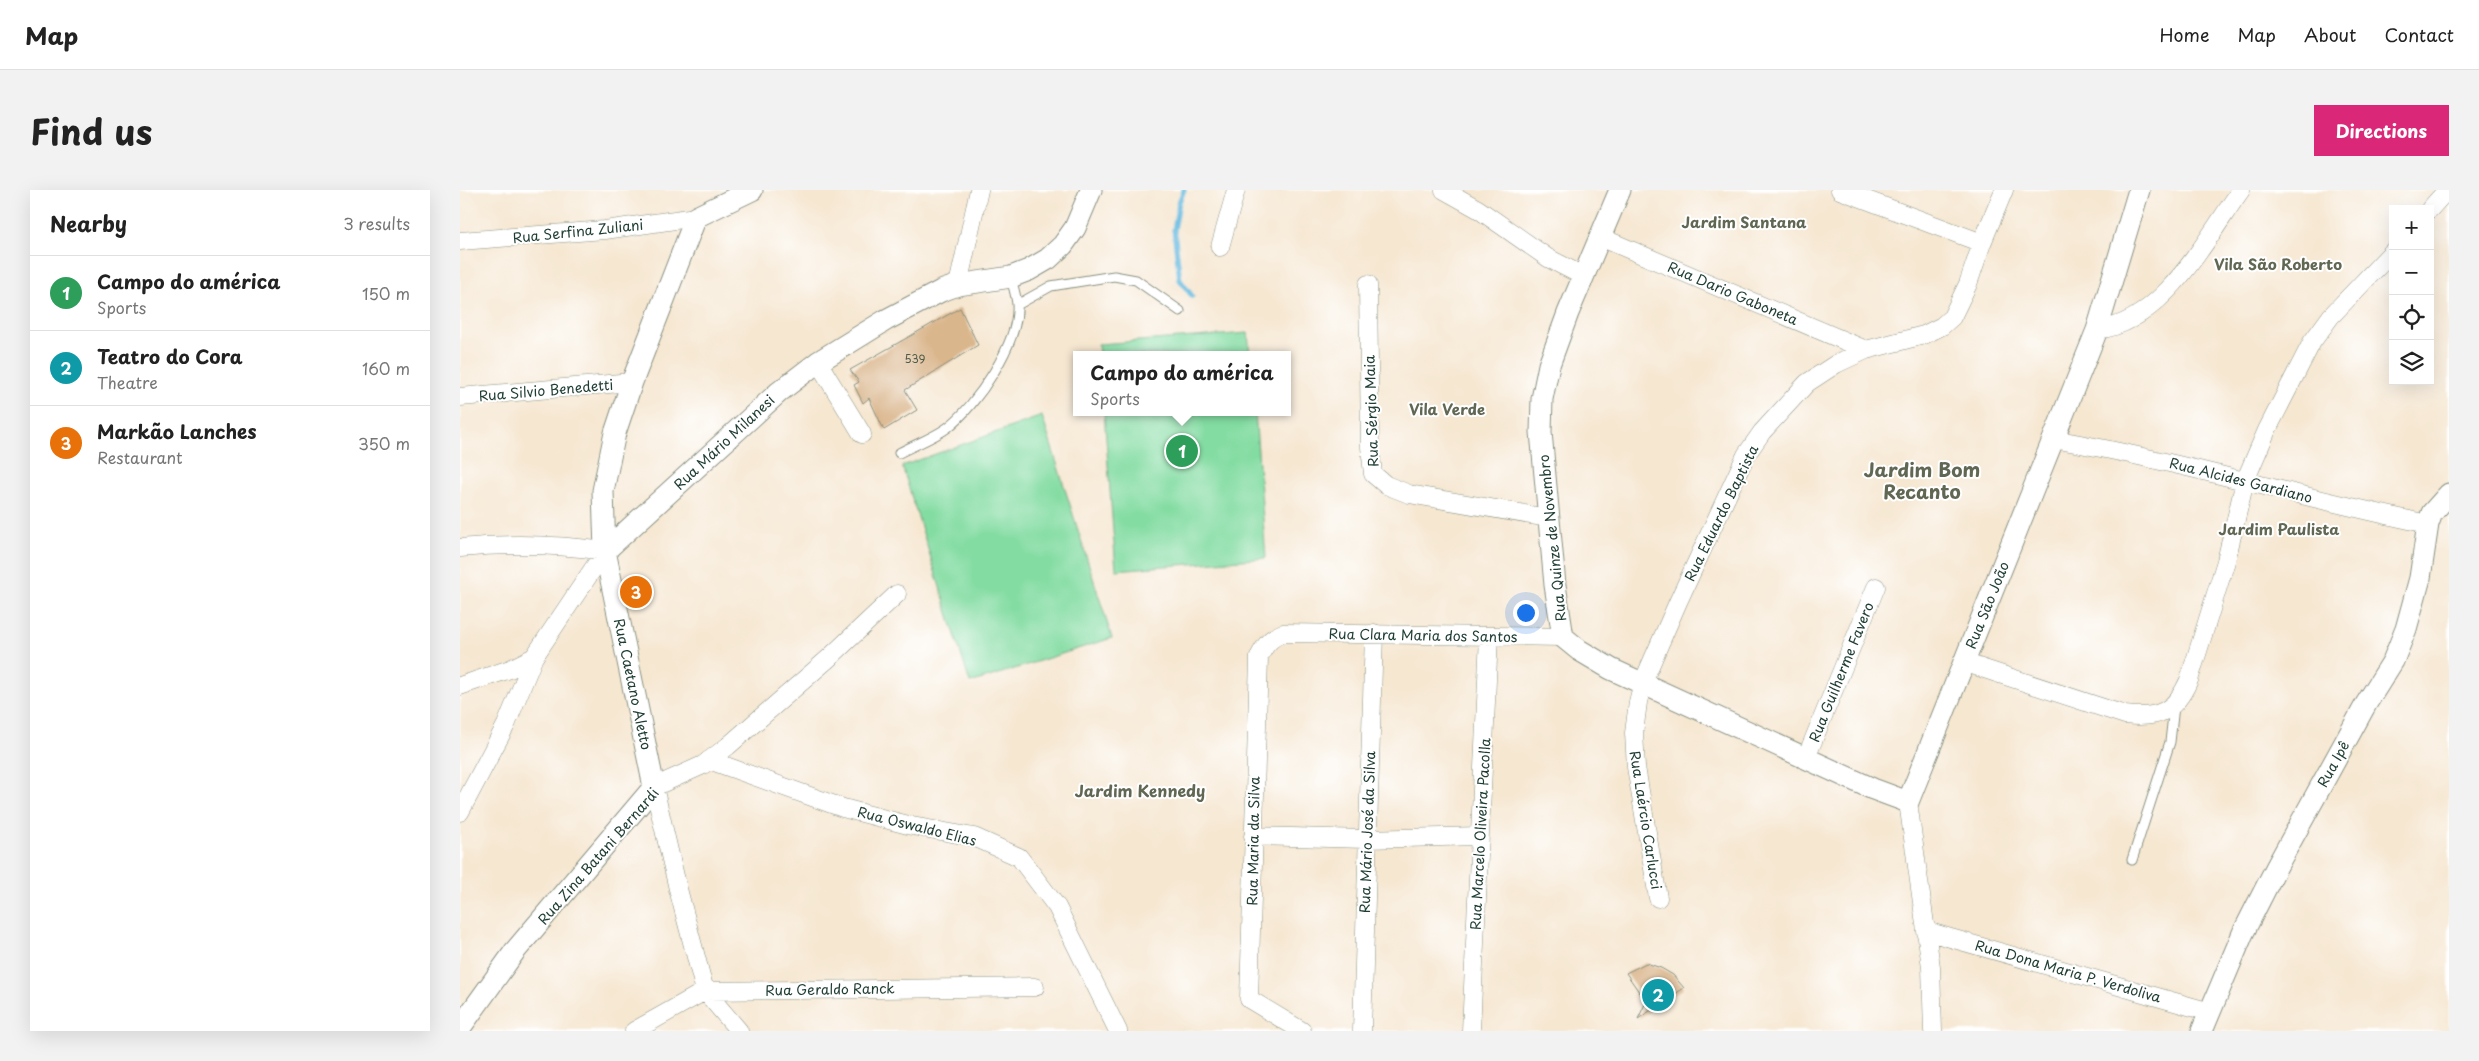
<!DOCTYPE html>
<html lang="en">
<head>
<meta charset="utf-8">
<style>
  :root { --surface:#fff; --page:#f2f2f2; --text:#222; --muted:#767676; --line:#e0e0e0; --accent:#db2777 }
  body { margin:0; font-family:"Playpen Sans",sans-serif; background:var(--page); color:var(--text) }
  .controls { position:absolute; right:15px; top:15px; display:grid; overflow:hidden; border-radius:0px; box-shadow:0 5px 20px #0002 }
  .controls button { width:45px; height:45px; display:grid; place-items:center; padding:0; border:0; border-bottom:1px solid var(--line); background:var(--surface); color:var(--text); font:25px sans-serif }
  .you { position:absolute; left:1065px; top:422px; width:18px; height:18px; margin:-12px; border:4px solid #fff; border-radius:50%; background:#1a73e8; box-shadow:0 0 0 8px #1a73e833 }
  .badge { display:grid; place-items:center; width:32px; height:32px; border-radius:50%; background:var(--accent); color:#fff; font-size:16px; font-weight:700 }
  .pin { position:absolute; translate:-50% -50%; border:2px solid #fff; box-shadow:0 1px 5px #0006 }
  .popup { position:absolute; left:613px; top:161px; width:218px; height:65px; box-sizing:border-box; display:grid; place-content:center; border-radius:0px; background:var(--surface); filter:drop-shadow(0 1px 4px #0005); font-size:16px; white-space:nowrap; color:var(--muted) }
  .popup b { font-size:19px; color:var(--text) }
  .popup::after { content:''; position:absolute; left:50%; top:100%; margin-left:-10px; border:10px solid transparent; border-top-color:var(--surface) }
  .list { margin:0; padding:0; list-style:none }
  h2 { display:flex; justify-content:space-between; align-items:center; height:65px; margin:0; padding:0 20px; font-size:21px }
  h2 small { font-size:16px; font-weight:400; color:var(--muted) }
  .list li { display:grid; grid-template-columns:32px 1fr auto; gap:15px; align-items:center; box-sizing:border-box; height:75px; padding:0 20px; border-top:1px solid var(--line) }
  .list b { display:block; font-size:19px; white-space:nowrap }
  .list p { margin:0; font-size:16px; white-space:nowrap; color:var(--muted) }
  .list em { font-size:16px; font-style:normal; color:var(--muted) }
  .icon { flex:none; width:28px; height:28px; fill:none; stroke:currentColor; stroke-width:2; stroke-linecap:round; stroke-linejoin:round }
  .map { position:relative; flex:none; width:1989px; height:841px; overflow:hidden; border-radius:0px }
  header { display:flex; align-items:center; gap:30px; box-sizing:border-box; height:70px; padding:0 25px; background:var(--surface); border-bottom:1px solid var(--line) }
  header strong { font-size:24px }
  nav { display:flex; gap:28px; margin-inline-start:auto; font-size:18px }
  .intro { display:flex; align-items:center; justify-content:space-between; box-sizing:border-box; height:120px; padding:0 30px }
  h1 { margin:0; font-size:35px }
  .button { padding:12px 22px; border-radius:0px; background:var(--accent); color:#fff; font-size:18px; font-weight:700 }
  main { display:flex; gap:30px; padding:0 30px }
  aside { flex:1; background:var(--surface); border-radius:0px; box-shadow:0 5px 20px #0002 }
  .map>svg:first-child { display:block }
  .green { fill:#83dca2; stroke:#518c6b }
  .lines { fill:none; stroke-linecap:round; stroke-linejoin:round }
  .stream { stroke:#62b9df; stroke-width:5 }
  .building { fill:#dab68c }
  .service-casing { stroke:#8a9282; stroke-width:11 }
  .minor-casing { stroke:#8a9282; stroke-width:19 }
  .tertiary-casing { stroke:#8a9282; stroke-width:23 }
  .service { stroke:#fff; stroke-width:9 }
  .minor { stroke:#fff; stroke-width:18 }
  .tertiary { stroke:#fff; stroke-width:21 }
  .labels { text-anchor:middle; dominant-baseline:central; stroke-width:4; stroke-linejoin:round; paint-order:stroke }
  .number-label { font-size:11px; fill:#4e5b4a }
  .street-label { font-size:14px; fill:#1f3d34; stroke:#fff }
  .neighbourhood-label { font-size:15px; font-weight:bold; fill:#606753; stroke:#fff }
  .quarter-label { font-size:16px; font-weight:bold; fill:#606753; stroke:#fff }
  .district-label { font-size:19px; font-weight:bold; fill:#606753; stroke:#fff }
</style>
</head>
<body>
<header>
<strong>Map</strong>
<nav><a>Home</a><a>Map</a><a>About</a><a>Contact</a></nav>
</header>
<div class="intro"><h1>Find us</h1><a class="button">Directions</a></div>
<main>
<aside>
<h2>Nearby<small>3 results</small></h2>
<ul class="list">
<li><span class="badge" style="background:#2e9e5b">1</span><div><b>Campo do américa</b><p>Sports</p></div><em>150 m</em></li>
<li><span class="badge" style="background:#0f9aa8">2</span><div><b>Teatro do Cora</b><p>Theatre</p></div><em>160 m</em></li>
<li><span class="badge" style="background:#e8710a">3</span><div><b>Markão Lanches</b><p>Restaurant</p></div><em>350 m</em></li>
</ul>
</aside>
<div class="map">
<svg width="1989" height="841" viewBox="0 0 1989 841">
  <rect width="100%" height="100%" fill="#fff"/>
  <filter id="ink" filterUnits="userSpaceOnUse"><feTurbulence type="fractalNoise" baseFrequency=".02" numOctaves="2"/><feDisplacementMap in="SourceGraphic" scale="10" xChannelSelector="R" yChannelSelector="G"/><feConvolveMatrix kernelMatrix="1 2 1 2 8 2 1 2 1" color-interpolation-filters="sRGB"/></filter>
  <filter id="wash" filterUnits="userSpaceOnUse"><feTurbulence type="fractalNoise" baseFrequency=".0096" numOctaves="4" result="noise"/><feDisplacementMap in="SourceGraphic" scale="20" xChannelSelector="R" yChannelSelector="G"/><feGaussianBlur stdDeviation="1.12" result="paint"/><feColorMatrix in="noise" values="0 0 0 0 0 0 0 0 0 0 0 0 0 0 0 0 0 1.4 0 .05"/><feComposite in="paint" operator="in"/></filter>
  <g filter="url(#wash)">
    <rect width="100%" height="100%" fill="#f6e7d1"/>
    <path class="green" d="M788,143L790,165H639L638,154Z
      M644,222H795L806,368L656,380Z
      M582,226L652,448L510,493L442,276Z"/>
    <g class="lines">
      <path class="stream" d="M724,0L719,12L714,40L720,90L732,106"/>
    </g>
    <g id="blocks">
      <path class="building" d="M500,118L518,155L445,200L457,220L424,240L409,208L403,213L394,195L399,192L390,180Z
        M1186,773L1201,778L1213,785L1224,798L1178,829L1186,812L1166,783Z"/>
    </g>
  </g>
  <g filter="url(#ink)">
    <use href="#blocks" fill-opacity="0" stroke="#8a9282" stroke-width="1"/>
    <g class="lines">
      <g class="service-casing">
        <path id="service" d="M557,115L591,96L654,86L676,90L720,121
          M439,263C454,255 473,248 487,238C516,217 560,151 557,114C556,105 553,96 551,88
          M1672,670L1710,552L1714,516"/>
      </g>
      <g class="minor-casing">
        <path id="minor" d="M984,0L1018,19L1088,68L1123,86
          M1380,0L1522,53
          M1970,19L1987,0
          M1140,47L1406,160
          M0,51L145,40L236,27
          M760,57L776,0
          M908,94L910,257L913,284L926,295L949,304L1088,328
          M498,95L519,0
          M1637,140C1703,133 1745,50 1781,0
          M358,172L402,244
          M0,207L172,192
          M1593,249C1719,271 1842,308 1968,334
          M0,358C50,353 95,354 145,361L74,467L46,535L0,622
          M1503,472L1665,525C1698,529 1715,522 1729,490L1766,371L1785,291L1807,240L1852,152L1871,126L1933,61
          M0,496L50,479L74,467
          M1346,568L1416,397
          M249,570L383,618L452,636L514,647L559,667L597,717L658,841
          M1448,612L1471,777L1473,841
          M793,646L906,649L1019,646
          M1198,708L1176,577L1174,543L1178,512L1183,492L1218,412L1286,265L1302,242L1347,193L1376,174L1406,160L1464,145L1482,136L1492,127L1508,94L1522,53L1544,0
          M1466,741L1750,822
          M174,841L245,801L575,797
          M279,841L245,801L218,699L194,597L243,575L268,556L369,468L437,404
          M842,841L789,809L799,467C805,455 810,448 823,443L1103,447
          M902,841L914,443
          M1011,841L1029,446"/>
      </g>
      <g class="tertiary-casing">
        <path id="tertiary" d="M1160,0L1108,123L1089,175L1082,209L1081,242L1095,395L1103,447L1119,460L1151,479L1413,599L1448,612L1637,140L1679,0
          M145,361L319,202L358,172L426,130L481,101L498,95L551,87L569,80L588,69L603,55L615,38L631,0
          M0,838L55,761L194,597L145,361L143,301L155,243L172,192L236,27L292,0
          M1742,841L1783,743L1817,676L1906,514L1933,471L1946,439L1960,388L1968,334L1972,323L1989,304"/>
      </g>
      <use href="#service" class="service"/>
      <use href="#minor" class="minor"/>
      <use href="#tertiary" class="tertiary"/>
    </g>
  </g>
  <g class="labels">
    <g class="number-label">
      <text x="455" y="168">539</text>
    </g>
    <g class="street-label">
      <text transform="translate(118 41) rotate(-6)">Rua Serfina Zuliani</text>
      <text transform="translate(1273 103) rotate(23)">Rua Dario Gaboneta</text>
      <text transform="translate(86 200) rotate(-5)">Rua Silvio Benedetti</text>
      <text transform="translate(911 221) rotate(-92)">Rua Sérgio Maia</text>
      <text transform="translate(264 252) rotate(-43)">Rua Mário Milanesi</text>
      <text transform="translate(1781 290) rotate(14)">Rua Alcides Gardiano</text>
      <text transform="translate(1261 323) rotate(-64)">Rua Eduardo Baptista</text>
      <text transform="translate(1092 348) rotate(-96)">Rua Quinze de Novembro</text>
      <text transform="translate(1527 415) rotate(-68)">Rua São João</text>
      <text transform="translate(963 445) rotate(1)">Rua Clara Maria dos Santos</text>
      <text transform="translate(1381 482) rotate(-68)">Rua Guilherme Favero</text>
      <text transform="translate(173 494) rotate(78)">Rua Caetano Aletto</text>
      <text transform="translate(1873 574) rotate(-61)">Rua Ipê</text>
      <text transform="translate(1186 630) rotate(81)">Rua Laércio Carlucci</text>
      <text transform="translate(457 636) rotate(14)">Rua Oswaldo Elias</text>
      <text transform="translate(907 642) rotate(-88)">Rua Mário José da Silva</text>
      <text transform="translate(1020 644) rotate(-87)">Rua Marcelo Oliveira Pacolla</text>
      <text transform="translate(793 651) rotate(-89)">Rua Maria da Silva</text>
      <text transform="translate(138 666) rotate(-49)">Rua Zina Batani Bernardi</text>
      <text transform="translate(1608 781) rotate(16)">Rua Dona Maria P. Verdoliva</text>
      <text transform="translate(370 799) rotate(-1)">Rua Geraldo Ranck</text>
    </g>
    <g class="neighbourhood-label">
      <text x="1284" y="31">Jardim Santana</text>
      <text x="1818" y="73">Vila São Roberto</text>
      <text x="987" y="218">Vila Verde</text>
      <text x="1819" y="338">Jardim Paulista</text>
    </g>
    <g class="quarter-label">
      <text x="680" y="600">Jardim Kennedy</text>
    </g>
    <g class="district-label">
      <text x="1462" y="279">Jardim Bom<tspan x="1462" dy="22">Recanto</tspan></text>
    </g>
  </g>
</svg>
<div class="controls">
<button>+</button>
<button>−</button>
<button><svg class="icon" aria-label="locate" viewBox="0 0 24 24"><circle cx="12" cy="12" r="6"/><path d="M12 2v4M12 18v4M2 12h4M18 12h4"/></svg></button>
<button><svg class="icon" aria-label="layers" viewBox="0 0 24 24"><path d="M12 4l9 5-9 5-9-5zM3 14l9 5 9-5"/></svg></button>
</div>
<div class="you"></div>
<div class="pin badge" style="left:722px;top:261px;background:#2e9e5b">1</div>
<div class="popup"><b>Campo do américa</b>Sports</div>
<div class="pin badge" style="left:1198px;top:805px;background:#0f9aa8">2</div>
<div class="pin badge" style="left:176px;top:402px;background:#e8710a">3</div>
</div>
</main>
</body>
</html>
